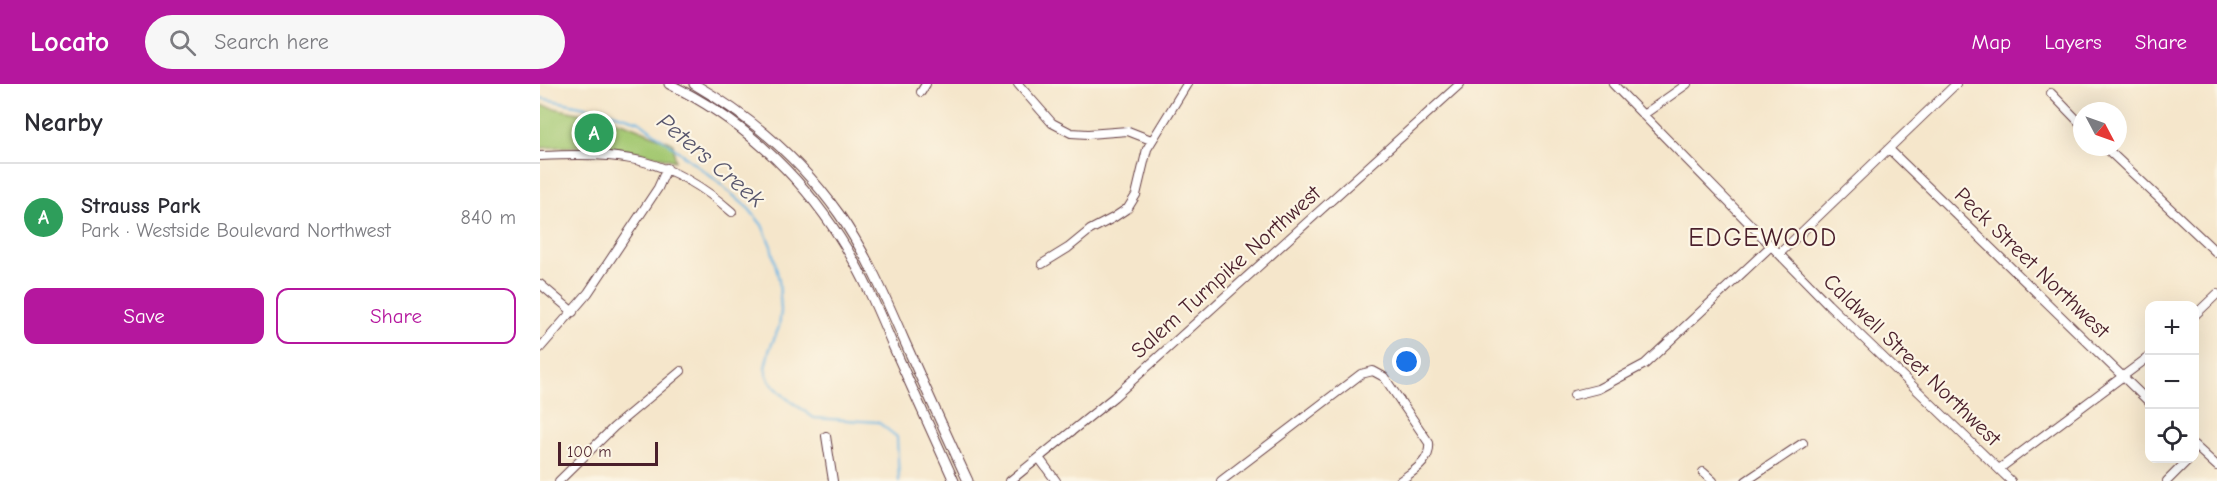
<!DOCTYPE html>
<html lang="en">
<head>
<meta charset="utf-8">
<style>
  :root { --surface:#fff; --page:#f7f7f7; --text:#2b2b33; --muted:#7c7c81; --line:#e1e1e2; --accent:#b5179e }
  body { margin:0; font-family:"Comic Neue",sans-serif; background:var(--page); color:var(--text) }
  .controls { position:absolute; right:18px; bottom:18px; display:grid; overflow:hidden; border-radius:12px; box-shadow:0 6px 24px #0002 }
  .controls button { width:54px; height:54px; display:grid; place-items:center; padding:0; border:0; border-bottom:2px solid var(--line); background:var(--surface); color:var(--text); font:30px sans-serif }
  .compass { position:absolute; left:1533px; top:18px; width:54px; height:54px; border-radius:50%; background:var(--surface); box-shadow:0 6px 24px #0002; rotate:131deg }
  .scale { position:absolute; left:18px; bottom:15px; width:100px; box-sizing:border-box; padding-left:6px; border:3px solid #4a1f2b; border-top:0; font-size:16px; line-height:21px; white-space:nowrap; color:#4a1f2b; -webkit-text-stroke:4px #fcf5e5; paint-order:stroke }
  .you { position:absolute; left:867px; top:278px; width:21px; height:21px; margin:-15px; border:4px solid #fff; border-radius:50%; background:#1a73e8; box-shadow:0 0 0 9px #1a73e833 }
  .badge { display:grid; place-items:center; width:39px; height:39px; border-radius:50%; background:var(--accent); color:#fff; font-size:20px; font-weight:700 }
  .pin { position:absolute; translate:-50% -50%; border:3px solid #fff; box-shadow:0 2px 6px #0006 }
  .list { margin:0; padding:0; list-style:none }
  h2 { display:flex; justify-content:space-between; align-items:center; height:78px; margin:0; padding:0 24px; font-size:26px }
  h2 small { font-size:20px; font-weight:400; color:var(--muted) }
  .list li { display:grid; grid-template-columns:39px 1fr auto; gap:18px; align-items:center; box-sizing:border-box; height:108px; padding:0 24px; border-top:2px solid var(--line) }
  .list b { display:block; font-size:22px; white-space:nowrap }
  .list p { margin:0; font-size:20px; white-space:nowrap; color:var(--muted) }
  .list em { font-size:20px; font-style:normal; color:var(--muted) }
  .actions { display:flex; gap:12px; padding:18px 24px }
  .actions a { flex:1; padding:14px 0; border:2px solid var(--accent); border-radius:12px; text-align:center; font-size:21px; color:var(--accent) }
  .actions .main { background:var(--accent); color:#fff }
  .icon { flex:none; width:33px; height:33px; fill:none; stroke:currentColor; stroke-width:2; stroke-linecap:round; stroke-linejoin:round }
  .map { position:relative; flex:none; width:1677px; height:397px; overflow:hidden }
  header { display:flex; align-items:center; gap:36px; box-sizing:border-box; height:84px; padding:0 30px; background:var(--accent); color:#fff }
  header strong { font-size:28px }
  nav { display:flex; gap:33px; margin-inline-start:auto; font-size:21px }
  .search { width:420px; height:54px; background:var(--page); display:flex; align-items:center; gap:15px; box-sizing:border-box; padding:0 21px; border-radius:33px; color:var(--muted); font-size:22px }
  main { display:flex }
  aside { flex:1; background:var(--surface) }
  .map>svg:first-child { display:block }
  .green { fill:#a5c973; stroke:#78744f; stroke-width:1.5 }
  .lines { fill:none; stroke-linecap:round; stroke-linejoin:round }
  .stream { stroke:#6cb6e5; stroke-width:2 }
  .minor-casing { stroke:#643d43; stroke-width:10 }
  .major-casing { stroke:#643d43; stroke-width:11 }
  .minor { stroke:#fff; stroke-width:8 }
  .major { stroke:#fff; stroke-width:9 }
  .labels { text-anchor:middle; dominant-baseline:central; stroke-width:4.5; stroke-linejoin:round; paint-order:stroke }
  .street-label { font-size:22px; fill:#4a1f2b; stroke:#fcf5e5 }
  .water-label { font-size:24px; font-style:italic; fill:#56546c; stroke:#fcf5e5 }
  .quarter-label { font-size:26px; letter-spacing:1.5px; fill:#4a1f2b; stroke:#fcf5e5 }
</style>
</head>
<body>
<header>
<strong>Locato</strong>
<div class="search"><svg class="icon" aria-label="search" viewBox="0 0 24 24"><circle cx="10" cy="10" r="6"/><path d="M15 15l6 6"/></svg>Search here</div>
<nav><a>Map</a><a>Layers</a><a>Share</a></nav>
</header>
<main>
<aside>
<h2>Nearby<small></small></h2>
<ul class="list">
<li><span class="badge" style="background:#2e9e5b">A</span><div><b>Strauss Park</b><p>Park · Westside Boulevard Northwest</p></div><em>840 m</em></li>
</ul>
<div class="actions"><a class="main">Save</a><a>Share</a></div>
</aside>
<div class="map">
<svg width="1677" height="397" viewBox="0 0 1677 397">
  <rect width="100%" height="100%" fill="#fcf5e5"/>
  <filter id="ink" filterUnits="userSpaceOnUse"><feTurbulence type="fractalNoise" baseFrequency=".0167" numOctaves="2"/><feDisplacementMap in="SourceGraphic" scale="12" xChannelSelector="R" yChannelSelector="G"/><feConvolveMatrix kernelMatrix="1 2 1 2 8 2 1 2 1" color-interpolation-filters="sRGB"/></filter>
  <filter id="wash" filterUnits="userSpaceOnUse"><feTurbulence type="fractalNoise" baseFrequency=".008" numOctaves="4" result="noise"/><feDisplacementMap in="SourceGraphic" scale="24" xChannelSelector="R" yChannelSelector="G"/><feGaussianBlur stdDeviation="1.35" result="paint"/><feColorMatrix in="noise" values="0 0 0 0 0 0 0 0 0 0 0 0 0 0 0 0 0 1.4 0 .05"/><feComposite in="paint" operator="in"/></filter>
  <g filter="url(#wash)">
    <rect width="100%" height="100%" fill="#f5e6cb"/>
    <path class="green" d="M0,21L84,39L133,59L135,77C86,63 51,60 0,64Z"/>
    <g class="lines">
      <path class="stream" d="M0,14L66,27L99,37L173,94L209,125L222,141L231,162L239,196L241,227L239,243L229,267L225,284L229,297L245,313L274,334L338,338L357,353L359,397"/>
    </g>
  </g>
  <g filter="url(#ink)">
    <g class="lines">
      <g class="minor-casing">
        <path id="minor" d="M478,0L512,39L531,49L548,50L588,47L611,56
          M1073,0L1288,220L1471,397
          M381,8L386,0
          M1511,9L1542,41
          M1103,31L1147,0
          M1565,63L1677,169
          M1349,65L1610,319
          M0,72C81,68 129,72 192,128
          M1239,170L1416,0
          M502,180L528,164L550,146L573,134L588,124L596,111L607,65L647,0
          M0,200L33,228
          M1654,232L1677,210
          M0,264L48,209L118,104L127,84
          M1034,311L1058,305L1105,280L1231,162
          M286,352L293,397
          M1654,361L1677,382
          M499,374L516,397
          M1459,385L1610,272
          M1163,388L1173,397
          M19,397L74,343L141,287
          M470,397L574,313L920,0
          M681,397L821,290L833,287L844,293L889,359C891,378 873,387 860,397
          M1206,397L1263,359
          M1627,397L1650,374"/>
      </g>
      <g class="major-casing">
        <path id="major" d="M129,0C198,33 259,89 300,154C322,188 338,226 354,264C374,308 394,353 414,397
          M154,0C211,33 261,76 299,130C326,169 345,212 364,256C385,303 406,350 428,397"/>
      </g>
      <use href="#minor" class="minor"/>
      <use href="#major" class="major"/>
    </g>
  </g>
  <g class="labels">
    <g class="street-label">
      <text transform="translate(1492 179) rotate(44)">Peck Street Northwest</text>
      <text transform="translate(686 188) rotate(-42)">Salem Turnpike Northwest</text>
      <text transform="translate(1372 276) rotate(44)">Caldwell Street Northwest</text>
    </g>
    <g class="water-label">
      <text transform="translate(171 76) rotate(40)">Peters Creek</text>
    </g>
    <g class="quarter-label">
      <text x="1223" y="154">EDGEWOOD</text>
    </g>
  </g>
</svg>
<div class="controls">
<button>+</button>
<button>−</button>
<button><svg class="icon" aria-label="locate" viewBox="0 0 24 24"><circle cx="12" cy="12" r="6"/><path d="M12 2v4M12 18v4M2 12h4M18 12h4"/></svg></button>
</div>
<svg class="compass" viewBox="-18 -18 36 36"><path d="M0-13l5 13h-10z" fill="#e53935"/><path d="M0 13l5-13h-10z" fill="#7c7c81"/></svg>
<div class="scale">100 m</div>
<div class="you"></div>
<div class="pin badge" style="left:54px;top:49px;background:#2e9e5b">A</div>
</div>
</main>
</body>
</html>
